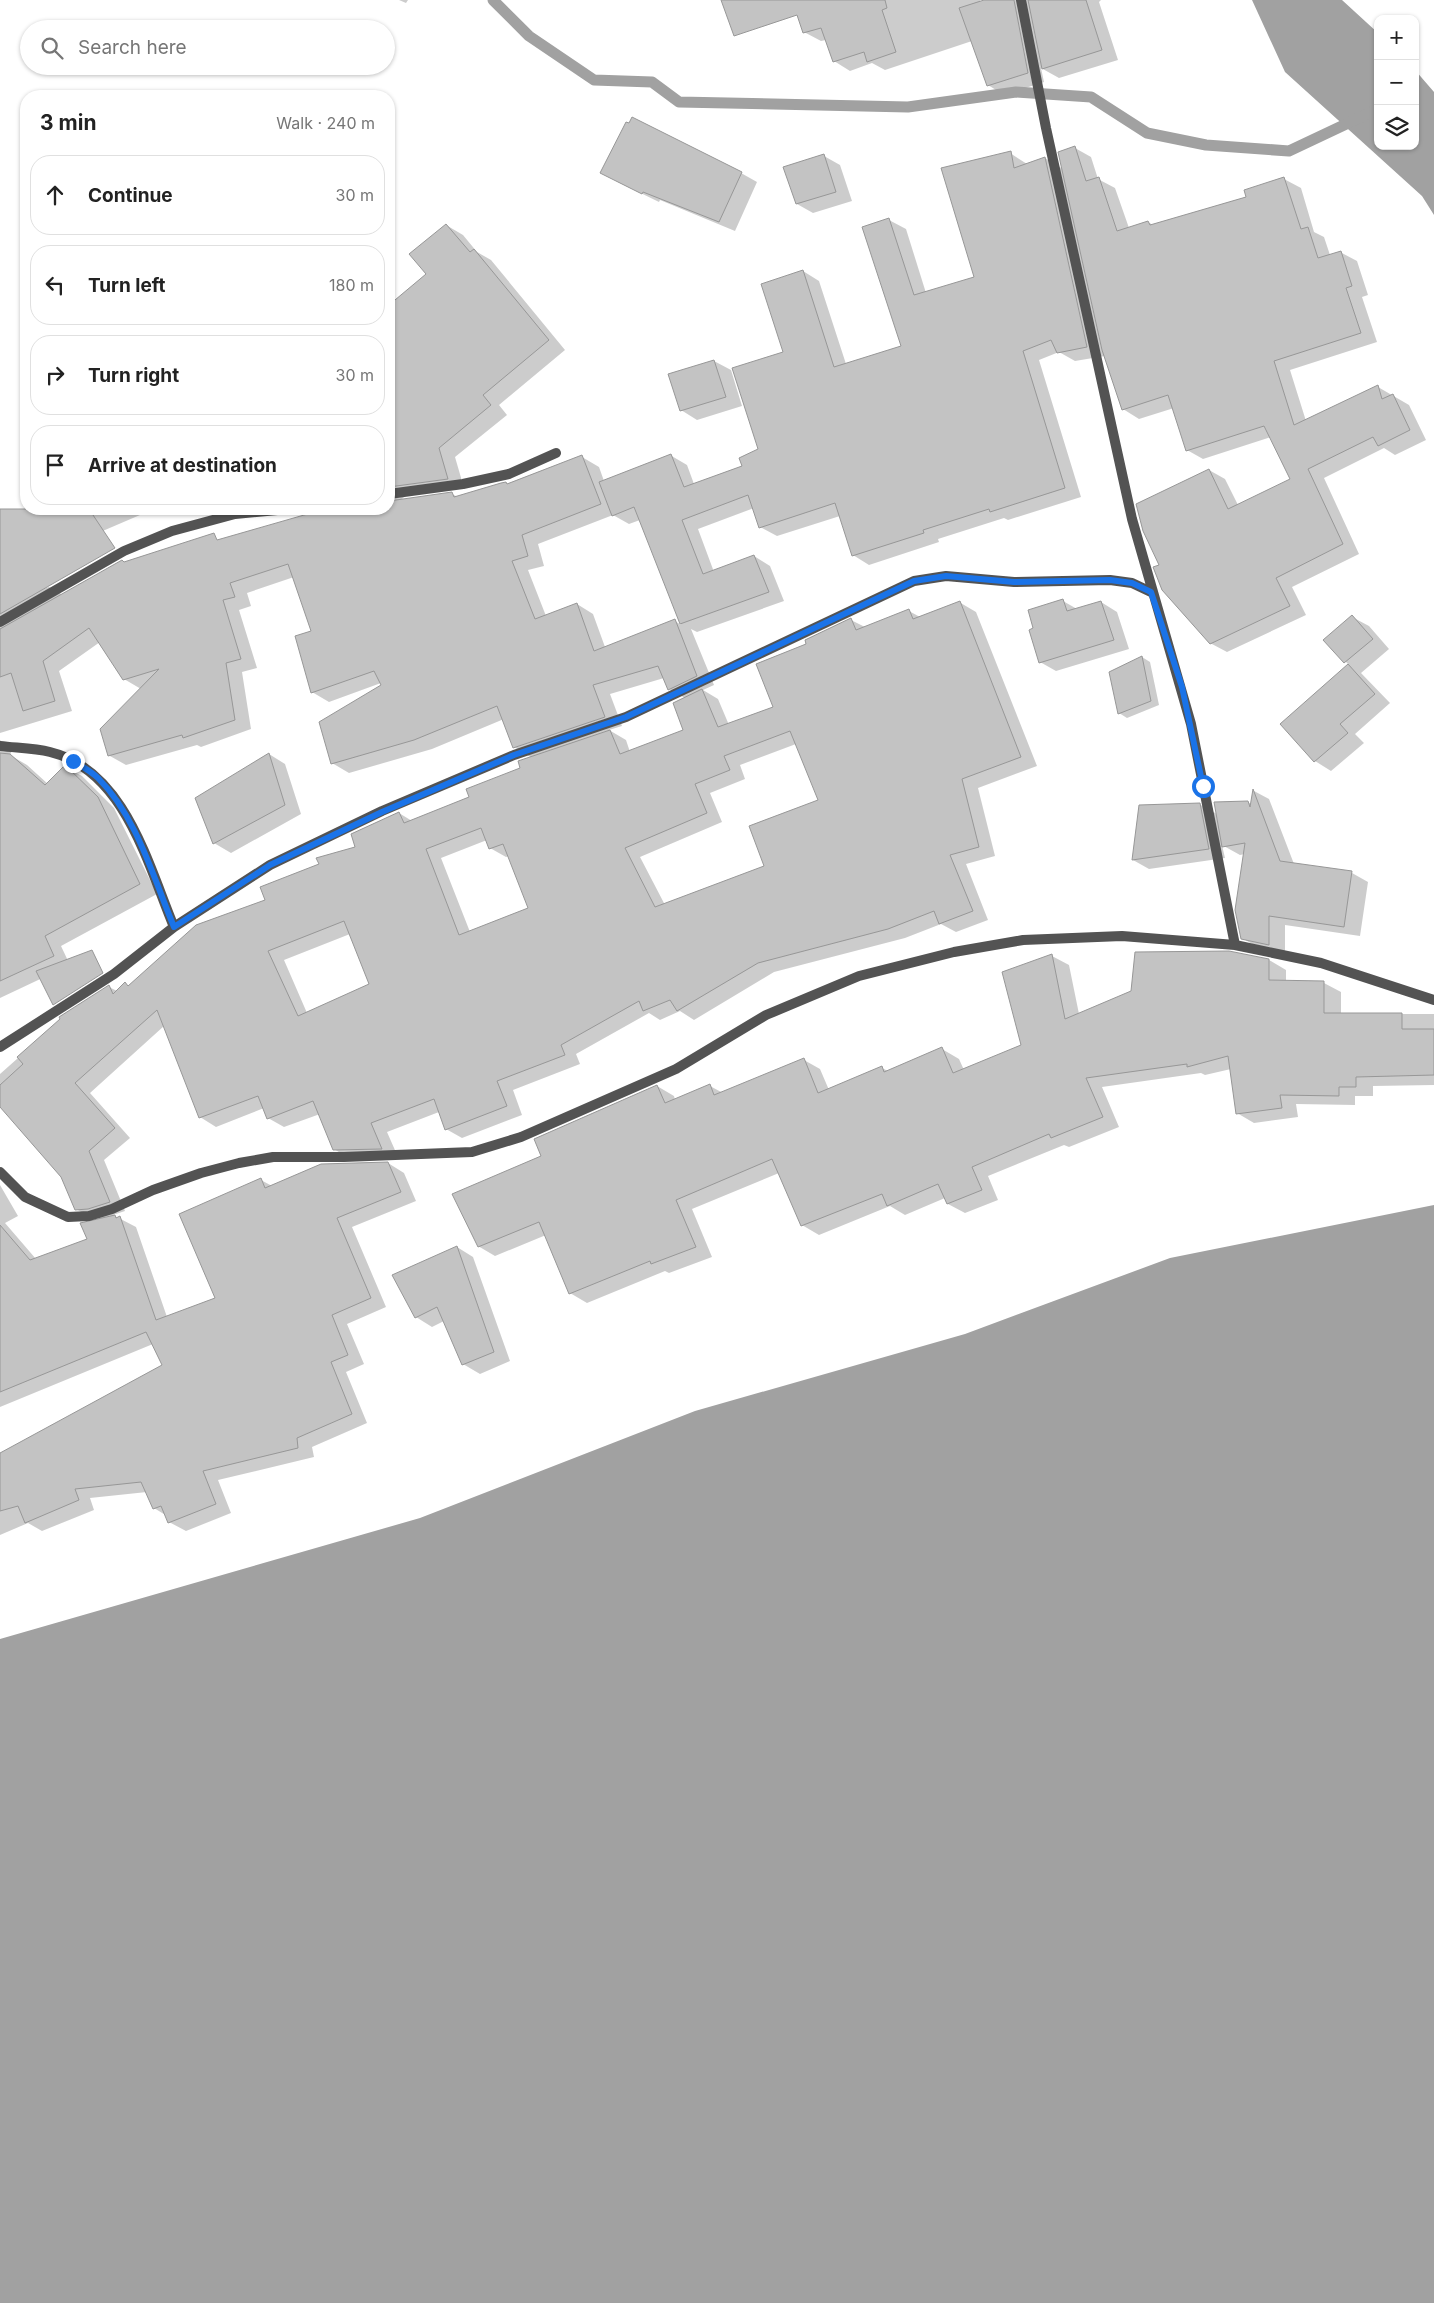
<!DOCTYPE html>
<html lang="en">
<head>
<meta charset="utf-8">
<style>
  :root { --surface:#fff; --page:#f2f2f2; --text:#222; --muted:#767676; --line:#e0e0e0 }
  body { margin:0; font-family:Inter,sans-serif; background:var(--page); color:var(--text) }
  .controls { position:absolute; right:15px; top:15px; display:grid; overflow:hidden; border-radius:10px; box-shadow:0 1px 4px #0004 }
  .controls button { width:45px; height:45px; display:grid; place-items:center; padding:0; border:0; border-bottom:1px solid var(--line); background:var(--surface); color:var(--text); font:25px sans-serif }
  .stop { position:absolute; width:15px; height:15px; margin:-11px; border:4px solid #1a73e8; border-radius:50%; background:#fff }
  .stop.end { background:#1a73e8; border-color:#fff; box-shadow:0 1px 5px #0008 }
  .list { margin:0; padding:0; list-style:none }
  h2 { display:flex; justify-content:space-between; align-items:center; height:65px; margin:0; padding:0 20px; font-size:21px }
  h2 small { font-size:16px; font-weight:400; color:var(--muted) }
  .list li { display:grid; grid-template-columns:32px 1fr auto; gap:15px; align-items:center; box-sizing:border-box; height:80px; margin:0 10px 10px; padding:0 10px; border:1px solid var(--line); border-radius:20px }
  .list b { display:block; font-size:19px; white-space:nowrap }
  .list em { font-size:16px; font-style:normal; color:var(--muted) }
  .icon { flex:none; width:28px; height:28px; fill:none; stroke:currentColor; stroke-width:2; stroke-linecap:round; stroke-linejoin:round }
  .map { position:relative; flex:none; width:1434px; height:2303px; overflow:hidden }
  .search { position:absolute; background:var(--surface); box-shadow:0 1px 4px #0004; left:20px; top:20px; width:375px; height:55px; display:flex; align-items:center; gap:12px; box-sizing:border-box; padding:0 18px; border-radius:28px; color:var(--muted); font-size:19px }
  .panel { position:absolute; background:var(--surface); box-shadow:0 1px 4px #0004; left:20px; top:90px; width:375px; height:425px; border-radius:20px }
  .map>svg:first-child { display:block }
  .water { fill:#a1a1a1 }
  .shadow { fill:#0003; fill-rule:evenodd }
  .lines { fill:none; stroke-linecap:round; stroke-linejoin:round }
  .stream { stroke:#a1a1a1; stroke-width:11 }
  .building { fill:#c3c3c3; stroke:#979797; fill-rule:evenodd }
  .minor { stroke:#535353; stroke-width:10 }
  .route { stroke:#1a73e8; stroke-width:6 }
</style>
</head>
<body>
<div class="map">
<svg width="1434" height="2303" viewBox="0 0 1434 2303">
  <rect width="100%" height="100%" fill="#fff"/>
  <path class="water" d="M1252,0H1342L1378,33V146H1415V70L1434,92V215L1422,196L1285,72Z
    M1434,1205V2303H0V1639L420,1518L695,1411L965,1334L1170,1258Z"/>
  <path class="shadow" d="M399,0H408L406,3Z
    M793,0H980L981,2L988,0H1101L1099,2L1118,60L1059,78L1041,68L1044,82L1004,95L988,85L972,41L885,70L872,63L850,71L834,61L826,40L821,41L804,32Z
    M1075,148L1091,157L1098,179L1115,188L1129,228L1148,222L1153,225L1247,197L1284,179L1301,188L1314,232L1324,237L1330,255L1340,252L1357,261L1368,295L1362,297L1377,342L1290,370L1306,421L1378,387L1409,405L1426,440L1395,455L1384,448L1324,478L1359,554L1292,587L1306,615L1227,652L1210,643L1160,565L1209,470L1225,479L1238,505L1292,479L1271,437L1203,459L1187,450L1174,408L1139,419L1123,409L1105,356L1075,361L1059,352L1039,360L1081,497L1008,520L1004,518L938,539L939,542L869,565L853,555L840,516L777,536L760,527L754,508L698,529L714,572L754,556L770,566L784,601L697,632L691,629L714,685L703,690L718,699L729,725L774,707L808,645L851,620L865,627L909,611L920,617L959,602L976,612L1037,766L978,788L995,856L966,864L988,920L956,932L941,924L905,938L774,972L694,1020L680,1011L660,1020L649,1013L576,1054L580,1064L513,1090L522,1115L462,1138L446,1129L439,1112L387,1132L398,1157L350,1159L334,1149L320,1114L284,1127L268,1118L264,1108L216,1127L200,1117L164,1026L90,1093L130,1138L104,1160L125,1211L113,1215L136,1227L167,1317L217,1298L261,1180L272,1186L388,1163L404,1173L416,1201L352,1227L386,1307L347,1324L364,1364L346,1372L367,1423L312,1447L314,1457L218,1480L231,1513L186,1531L169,1522L167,1516L154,1508L147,1492L90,1498L94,1510L42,1531L28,1523L0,1535V1454L163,1365L153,1344L0,1407V1185L18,1216L5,1223L36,1259L88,1239L103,1218H92L76,1209L62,1176L0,1106V1074L62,1019L109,987L117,991L125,984L129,986L320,865L357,848L399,813L412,821L470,798L522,769L532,758L514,747L504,719L432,749L349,773L332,763L382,686L381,683L329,702L312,692V632L294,577L247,593L251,606L239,610L257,668L242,672L251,729L201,747L197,745L126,765L110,756L141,689L124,679L100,642L59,671L72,711L0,733V603L49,587L63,595L329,509H389V306L428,275L446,225L463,235L477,252L491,260L565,350L499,405L507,415L455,457L464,488L405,496L400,501L452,494L458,497L506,483L509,485L582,457L599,467L604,481L670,455L687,465L694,484L743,466L760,450L803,271L819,281L846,364L902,347L889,220L906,229L926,293L976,278L1010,153L1027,164L1045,158L1063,169ZM613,515L629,524L640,520L681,625L675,621L605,647L593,614L577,604L546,616L528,570L544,566L538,544ZM664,678L669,689L685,698V730L630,752L626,740L609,730L622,726L610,694ZM796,744L820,801L766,866L665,905L640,857L722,822L710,793L745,779L740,765ZM487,840L490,848L506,857L509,856L530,909L470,932L441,858ZM350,934L371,984L307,1013L284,960Z
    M824,156L840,165L852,201L813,213L797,204Z
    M741,173L757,182L735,231L660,200L659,202L618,182Z
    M714,361L731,370L742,406L697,420L681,410Z
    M33,509L41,512L45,509H154L0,575V535Z
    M1063,601L1077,609L1101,602L1117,612L1129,649L1056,671L1040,662Z
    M1352,617L1369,626L1389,649L1361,673L1390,703L1355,734L1364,743L1331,771L1315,761L1282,724L1349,665L1325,641Z
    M1142,657L1150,662L1159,705L1127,718L1119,713L1111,672Z
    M0,740L12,751L10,755L27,765L48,784L65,767L82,776L114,808L157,894L61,946L70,965L0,998Z
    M269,754L285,764L301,814L231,853L214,843L196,799Z
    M1254,791L1269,799L1294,864L1352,873L1368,882L1360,936L1285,925V954L1259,948L1242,938L1245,854L1240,855L1222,845L1225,858L1149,869L1133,860L1199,804L1217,814L1248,802L1252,805Z
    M1052,956L1069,965L1079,1014L1269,960L1286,970V982L1324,983L1341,992V1014H1434V1085L1373,1086V1096H1355V1105L1296,1104L1298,1117L1254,1123L1237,1113L1231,1069L1205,1075L1201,1073L1102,1087L1119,1127L1069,1147L1064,1145L988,1176L998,1200L965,1213L948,1204L945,1198L905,1215L890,1206L819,1235L802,1225L779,1173L692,1209L712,1257L669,1273L665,1271L587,1303L570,1293L546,1235L495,1256L478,1246L543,1157L657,1086L674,1096L675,1100L710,1086L723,1093L804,1060L820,1069L829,1090L882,1068L888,1071L942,1049L959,1059L964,1070L1022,1046Z
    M457,1247L473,1257L510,1361L480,1374L463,1364L444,1321L432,1327L416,1317Z"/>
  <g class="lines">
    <path class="stream" d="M493,0L529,36L594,80L652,82L679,102L908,107L1016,92L1091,97L1147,133L1206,145L1289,151L1378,109"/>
  </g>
  <path class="building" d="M721,0H885L887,8L882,10L896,52L867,62L864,52L833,62L821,28L803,33L797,15L734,36Z
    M984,0H1014L1028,73L987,86L959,8Z
    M1028,0H1086L1102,50L1042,69Z
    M632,117L742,172L719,222L643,192L642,194L600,173L626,122L629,123Z
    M1075,146L1086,181L1099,177L1117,231L1148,221L1150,225L1246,197L1244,190L1284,177L1301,229L1308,227L1318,258L1341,251L1352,286L1346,288L1361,333L1274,361L1294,425L1378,385L1382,399L1393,394L1410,430L1378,446L1373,437L1308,469L1343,544L1276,578L1290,606L1210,644L1162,590L1153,567L1159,565L1143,531L1136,504L1209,469L1228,509L1290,479L1264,426L1186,451L1168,395L1122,410L1102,350L1058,152Z
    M1011,151L1014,168L1045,157L1087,347L1057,353L1051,340L1023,351L1065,488L990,512L989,509L923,530L924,533L852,556L835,503L759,528L748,495L682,520L703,574L754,555L769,592L680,624L634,507L612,516L599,482L671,454L684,487L742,466L739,458L758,449L732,368L783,352L761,284L803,270L834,367L901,346L862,227L889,218L914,295L974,277L941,168Z
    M824,154L836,192L796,204L783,167Z
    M446,224L470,252L474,249L549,340L483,395L491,405L439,448L448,479L389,487V305L426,274L409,254Z
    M714,360L726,397L680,411L668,374Z
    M582,455L601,504L522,535L528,556L512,561L535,619L577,603L594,651L675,619L697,676L668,690L658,666L593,685L605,717L513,748L497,706L414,740L331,764L319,722L381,685L374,671L311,693L295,636L311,631L288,564L230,583L235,597L223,600L241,659L226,663L235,720L183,738L182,735L108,756L100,729L159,669L123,680L89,628L43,661L55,701L23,711L11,673L0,677V629L122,560L124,562L214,533L217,540L325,509H389V501L452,492L454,497L501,483L506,482L507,484Z
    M0,509H89L115,548L0,614Z
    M1063,599L1067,611L1101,601L1114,640L1039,663L1029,630L1033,628L1028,610Z
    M960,601L1021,757L962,779L979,847L950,855L973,911L939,924L934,911L888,929L758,963L677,1011L670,1000L643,1011L639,1001L561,1045L565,1055L497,1081L507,1106L445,1130L434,1099L371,1123L382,1149L333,1150L313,1101L267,1119L258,1096L199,1118L157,1010L75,1083L115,1128L89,1151L110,1202L88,1209L75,1210L61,1177L0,1107V1085L23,1064L17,1057L60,1019L59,1017L109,985L113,994L125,982L128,986L196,925L265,900L260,887L319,864L316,858L355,847L351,834L399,812L404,823L469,797L466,789L520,768L518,761L610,730L620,754L683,730L673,703L702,689L718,727L773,707L756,664L806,644L805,640L851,618L856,630L909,609L913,619ZM790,731L818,800L749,826L764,866L655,907L625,848L707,813L695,784L730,770L724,756ZM481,828L489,849L503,844L528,908L459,935L426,849ZM344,921L369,984L298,1016L268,951Z
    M1352,615L1373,639L1344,663L1323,640Z
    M1142,656L1151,701L1118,714L1109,672Z
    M1348,664L1375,694L1340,724L1348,733L1314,762L1280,724Z
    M0,753L10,754L45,785L65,765L98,797L140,884L45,936L54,956L0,981Z
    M269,753L285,805L213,844L195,798Z
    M1253,789L1280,861L1352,871L1344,927L1269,916V945L1241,939L1235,910L1245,843L1222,847L1214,802L1248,801L1250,807Z
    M1200,803L1209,849L1132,860L1139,805Z
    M92,950L103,973L53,1005L36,971Z
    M1229,951L1269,959V980L1324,981V1013H1402V1029H1434V1075L1356,1077V1087H1339V1096L1280,1095L1282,1108L1236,1114L1228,1056L1187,1067V1064L1086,1078L1103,1117L1051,1138L1049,1134L972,1167L982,1190L947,1204L938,1184L887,1206L882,1194L801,1226L772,1159L676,1200L696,1247L651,1264L650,1261L569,1294L539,1222L478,1247L452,1194L541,1156L534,1139L657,1085L665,1103L710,1084L714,1095L804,1058L818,1093L882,1066L884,1072L942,1047L953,1073L1021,1045L1002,972L1052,954L1065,1019L1131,991L1135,952Z
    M388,1162L401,1192L337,1218L371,1298L332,1315L348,1355L331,1362L352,1414L297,1438L298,1448L203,1471L216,1504L168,1523L161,1506L153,1509L141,1482L75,1489L79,1500L25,1523L18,1506L0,1511V1453L162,1365L146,1332L0,1392V1225L30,1260L87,1239L80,1223L115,1215L116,1218L120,1216L156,1320L215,1298L179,1214L261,1178L265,1188L321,1164Z
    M457,1246L494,1352L462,1365L437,1307L415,1318L392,1275Z"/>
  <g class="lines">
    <path class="minor" d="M1021,0L1046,128L1132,519L1191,724L1235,945
      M389,494L463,484L509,474L556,453
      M0,622L124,551L172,531L235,514L288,509
      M0,746C16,748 34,748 50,752C125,770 148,865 174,927
      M0,1047L114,974L174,927L270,865L382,811L514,755L626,717L914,581L946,576L1014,582L1110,580L1132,583L1151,592
      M0,1172L25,1197L68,1217L89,1216L112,1209L153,1190L201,1173L239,1163L273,1157H344L472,1152L521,1137L676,1069L766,1015L859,976L954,952L1023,940L1122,936L1235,945L1321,963L1434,1000"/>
  </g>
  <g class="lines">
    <path class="route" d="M73,761C81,766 91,771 98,778C137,817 153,877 174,927L270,865L382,812L514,755L626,717L914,581L946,576L1014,582L1110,580L1132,583L1151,592L1182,687L1203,786"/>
  </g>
</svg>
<div class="controls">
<button>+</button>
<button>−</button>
<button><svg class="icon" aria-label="layers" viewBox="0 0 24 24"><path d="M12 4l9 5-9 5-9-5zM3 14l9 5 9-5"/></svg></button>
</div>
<div class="stop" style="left:1203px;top:786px"></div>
<div class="stop end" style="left:73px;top:761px"></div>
<div class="search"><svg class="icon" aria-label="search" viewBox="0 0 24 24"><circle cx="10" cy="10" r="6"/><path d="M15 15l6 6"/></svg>Search here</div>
<section class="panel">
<h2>3 min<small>Walk · 240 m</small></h2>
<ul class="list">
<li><svg class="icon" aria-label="ahead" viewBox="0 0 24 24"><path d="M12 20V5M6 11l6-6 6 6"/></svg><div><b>Continue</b></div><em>30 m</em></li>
<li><svg class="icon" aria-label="left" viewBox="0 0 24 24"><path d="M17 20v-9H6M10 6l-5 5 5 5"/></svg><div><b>Turn left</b></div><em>180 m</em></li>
<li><svg class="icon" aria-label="right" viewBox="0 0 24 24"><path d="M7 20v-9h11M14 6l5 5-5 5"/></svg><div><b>Turn right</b></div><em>30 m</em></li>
<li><svg class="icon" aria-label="arrive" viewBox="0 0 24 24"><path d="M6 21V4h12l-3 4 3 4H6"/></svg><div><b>Arrive at destination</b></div></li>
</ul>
</section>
</div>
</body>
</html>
